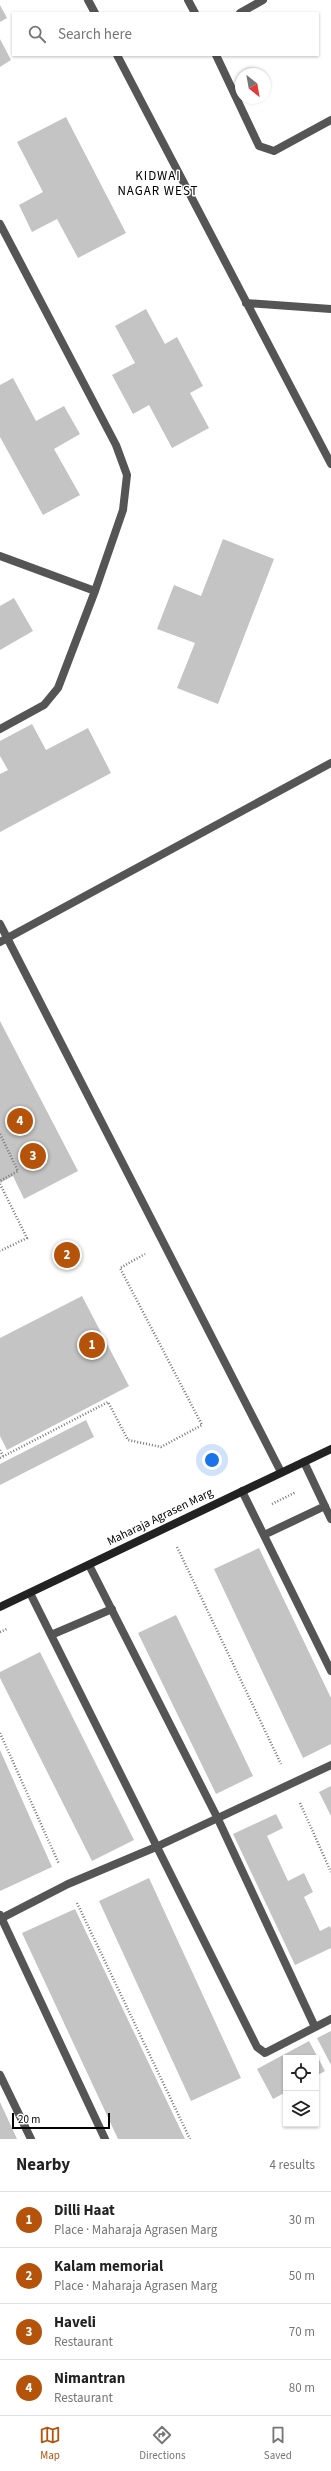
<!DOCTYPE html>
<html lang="en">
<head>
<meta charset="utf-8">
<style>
  :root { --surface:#fff; --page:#f6f6f6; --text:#222; --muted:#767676; --line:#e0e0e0; --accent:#b45309 }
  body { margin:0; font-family:"Source Sans 3",sans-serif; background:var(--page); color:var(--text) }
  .controls { position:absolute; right:12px; bottom:12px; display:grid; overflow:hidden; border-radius:0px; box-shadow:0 1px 3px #0004 }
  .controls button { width:36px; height:36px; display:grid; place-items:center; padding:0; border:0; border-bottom:1px solid var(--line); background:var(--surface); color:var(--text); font:20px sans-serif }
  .compass { position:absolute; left:235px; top:68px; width:36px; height:36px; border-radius:50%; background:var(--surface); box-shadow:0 1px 3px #0004; rotate:149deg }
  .scale { position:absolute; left:12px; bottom:10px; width:98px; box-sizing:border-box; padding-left:4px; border:2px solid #000; border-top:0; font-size:11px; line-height:14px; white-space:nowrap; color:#000; -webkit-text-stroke:3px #fff; paint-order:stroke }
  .you { position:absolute; left:212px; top:1460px; width:14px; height:14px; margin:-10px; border:3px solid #fff; border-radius:50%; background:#1a73e8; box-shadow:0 0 0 6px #1a73e833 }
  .badge { display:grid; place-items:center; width:26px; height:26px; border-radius:50%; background:var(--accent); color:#fff; font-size:13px; font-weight:700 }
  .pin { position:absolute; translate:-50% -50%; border:2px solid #fff; box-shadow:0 1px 4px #0006 }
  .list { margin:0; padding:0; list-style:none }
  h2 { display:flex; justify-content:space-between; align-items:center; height:52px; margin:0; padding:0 16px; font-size:17px }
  h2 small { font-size:13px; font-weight:400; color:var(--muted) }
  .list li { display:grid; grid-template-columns:26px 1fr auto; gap:12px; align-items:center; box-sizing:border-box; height:56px; padding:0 16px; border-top:1px solid var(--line) }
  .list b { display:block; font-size:15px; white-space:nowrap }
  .list p { margin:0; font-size:13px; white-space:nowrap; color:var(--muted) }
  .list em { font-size:13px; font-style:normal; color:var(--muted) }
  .icon { flex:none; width:22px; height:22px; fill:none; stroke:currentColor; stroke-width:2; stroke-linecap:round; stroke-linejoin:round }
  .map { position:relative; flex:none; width:331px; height:2139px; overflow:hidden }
  .search { position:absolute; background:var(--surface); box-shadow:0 1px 3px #0004; left:12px; right:12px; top:12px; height:44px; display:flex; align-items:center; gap:10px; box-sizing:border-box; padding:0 14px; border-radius:0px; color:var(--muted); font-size:15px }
  .sheet { height:276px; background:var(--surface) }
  nav { display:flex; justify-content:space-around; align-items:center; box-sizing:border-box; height:56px; border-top:1px solid var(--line); background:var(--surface); font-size:11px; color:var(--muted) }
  nav a { display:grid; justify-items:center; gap:2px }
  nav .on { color:var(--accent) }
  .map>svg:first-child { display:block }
  .building { fill:#c4c4c4 }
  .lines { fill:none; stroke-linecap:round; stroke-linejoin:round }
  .path { stroke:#777; stroke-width:2.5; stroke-dasharray:1 2; stroke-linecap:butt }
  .street { stroke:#555; stroke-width:8 }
  .secondary { stroke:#222; stroke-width:8 }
  .labels { text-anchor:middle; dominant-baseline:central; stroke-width:3; stroke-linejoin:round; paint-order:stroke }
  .street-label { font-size:12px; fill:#000; stroke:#fff }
  .neighbourhood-label { font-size:13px; letter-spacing:1px; fill:#000; stroke:#fff }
</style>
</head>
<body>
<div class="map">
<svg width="331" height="2139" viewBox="0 0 331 2139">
  <rect width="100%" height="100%" fill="#fff"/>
  <path class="building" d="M0,5L7,18L0,22Z
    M0,39L11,60L0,67Z
    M66,117L126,233L78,258L57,219L32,232L19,205L43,192L17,142Z
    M146,309L165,344L177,337L203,386L190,393L209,428L172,448L149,405L133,414L112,375L135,363L115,326Z
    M13,378L36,421L64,406L80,434L54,449L80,495L43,515L0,437V385Z
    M223,539L274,559L218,704L177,688L195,643L157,629L174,585L201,596Z
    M14,598L33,631L0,650V606Z
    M32,724L46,750L88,728L111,773L0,832V774L8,770L0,756V741Z
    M0,1021L78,1171L24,1199L13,1176L0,1183Z
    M82,1296L129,1386L7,1450L0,1436V1338Z
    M86,1420L94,1437L0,1485V1464Z
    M259,1548L331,1698V1744L303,1758L214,1569Z
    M176,1615L253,1776L216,1794L138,1633Z
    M40,1652L134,1840L92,1861L0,1678V1672Z
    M0,1750L52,1867L0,1891Z
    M331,1786V1816L319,1792Z
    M276,1814L283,1828L267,1836L288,1881L304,1873L313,1892L304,1897L320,1931L330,1926L331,1929V1948L295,1965L233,1834Z
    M149,1878L241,2078L191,2101L99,1901Z
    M75,1909L185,2139H118L22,1933Z
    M331,2031V2065L317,2038Z
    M309,2041L325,2071L316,2076V2058H286V2092L273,2099L257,2069Z
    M0,2102L17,2139H0Z"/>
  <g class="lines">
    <path class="path" d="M0,1134L18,1171L0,1181
      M0,1184L27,1238L0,1251
      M0,1450L3,1456
      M0,1458L108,1402L128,1440L161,1447L202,1425L120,1268L145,1254
      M272,1504L296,1492
      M177,1547L281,1764
      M0,1632L7,1629
      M0,1733L59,1864
      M300,1803L331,1872
      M77,1903L190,2139"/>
    <path class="street" d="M88,0L95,13
      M188,0L195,13
      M240,13L263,0
      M117,55L331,464
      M216,55L259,146L274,151L331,120
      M0,224L116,445L127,475L123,510L95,591L58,688L44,705L0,729
      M246,303L331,309
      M0,556L95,591
      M0,924L281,1472
      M0,942L331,763
      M304,1462L331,1519
      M242,1491L331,1671
      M264,1535L325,1506
      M89,1565L217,1817L315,2027
      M30,1593L257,2047L265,2053L331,2019
      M51,1635L112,1609
      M0,1915L105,2139
      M0,1919L68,1884L156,1847L331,1765
      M0,2075L31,2139"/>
    <path class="secondary" d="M0,1607L331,1449"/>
  </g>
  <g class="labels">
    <g class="street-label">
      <text transform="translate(160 1517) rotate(-26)">Maharaja Agrasen Marg</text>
    </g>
    <g class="neighbourhood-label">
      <text x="158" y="176">KIDWAI<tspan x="158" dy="15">NAGAR WEST</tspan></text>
    </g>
  </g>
</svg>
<div class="controls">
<button><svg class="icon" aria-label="locate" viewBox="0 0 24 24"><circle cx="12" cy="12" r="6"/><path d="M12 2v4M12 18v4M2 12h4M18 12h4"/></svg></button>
<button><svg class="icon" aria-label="layers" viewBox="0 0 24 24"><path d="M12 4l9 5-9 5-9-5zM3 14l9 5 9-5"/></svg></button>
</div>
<svg class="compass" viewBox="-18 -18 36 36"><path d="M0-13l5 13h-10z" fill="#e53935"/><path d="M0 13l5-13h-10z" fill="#767676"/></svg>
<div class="scale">20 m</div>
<div class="you"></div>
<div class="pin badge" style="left:92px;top:1345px">1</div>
<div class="pin badge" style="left:67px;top:1255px">2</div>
<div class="pin badge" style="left:33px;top:1156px">3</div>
<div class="pin badge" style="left:20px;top:1121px">4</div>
<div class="search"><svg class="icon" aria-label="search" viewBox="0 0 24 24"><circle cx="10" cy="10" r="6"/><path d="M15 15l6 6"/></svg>Search here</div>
</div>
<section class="sheet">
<h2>Nearby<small>4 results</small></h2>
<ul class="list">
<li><span class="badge">1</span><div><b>Dilli Haat</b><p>Place · Maharaja Agrasen Marg</p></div><em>30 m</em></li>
<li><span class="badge">2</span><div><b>Kalam memorial</b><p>Place · Maharaja Agrasen Marg</p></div><em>50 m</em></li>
<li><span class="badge">3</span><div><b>Haveli</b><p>Restaurant</p></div><em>70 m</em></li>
<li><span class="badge">4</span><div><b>Nimantran</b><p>Restaurant</p></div><em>80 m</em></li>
</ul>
</section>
<nav>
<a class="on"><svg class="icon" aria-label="map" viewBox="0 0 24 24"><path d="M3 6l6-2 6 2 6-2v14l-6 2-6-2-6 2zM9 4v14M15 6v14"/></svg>Map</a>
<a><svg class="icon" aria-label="directions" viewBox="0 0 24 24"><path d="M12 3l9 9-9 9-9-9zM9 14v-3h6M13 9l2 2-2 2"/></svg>Directions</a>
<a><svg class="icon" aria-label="saved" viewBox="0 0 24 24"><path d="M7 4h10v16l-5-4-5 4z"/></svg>Saved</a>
</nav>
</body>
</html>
